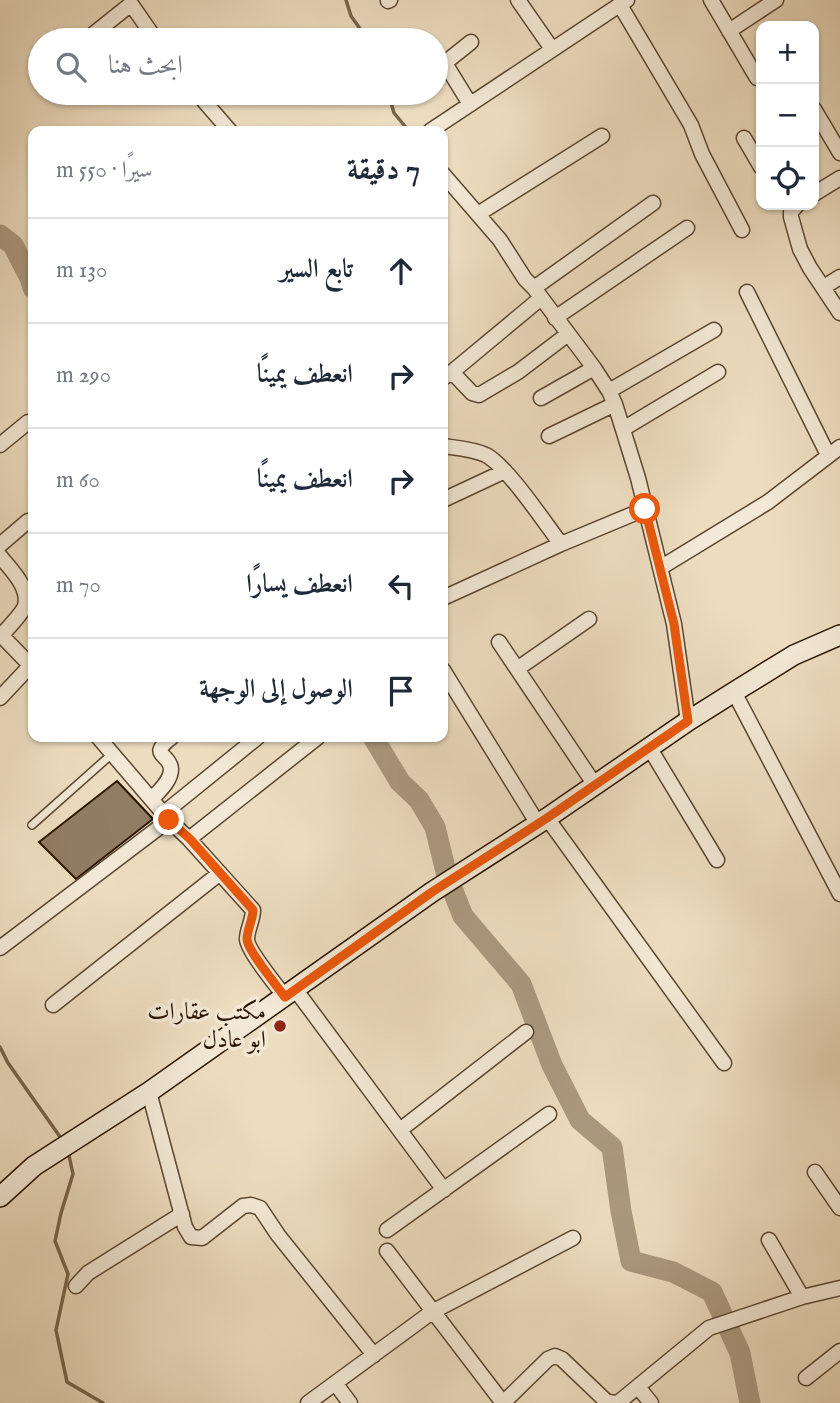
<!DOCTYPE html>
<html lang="ar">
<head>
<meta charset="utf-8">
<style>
  :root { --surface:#fff; --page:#f6f6f7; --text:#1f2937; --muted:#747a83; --line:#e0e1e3 }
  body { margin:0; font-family:"IM FELL English",Amiri,serif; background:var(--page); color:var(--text); direction:rtl }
  .controls { position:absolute; right:21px; top:21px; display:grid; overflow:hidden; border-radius:14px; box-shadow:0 2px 5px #0004 }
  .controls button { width:63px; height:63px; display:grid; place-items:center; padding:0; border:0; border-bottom:2px solid var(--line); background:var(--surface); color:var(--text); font:35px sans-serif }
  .stop { position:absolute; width:21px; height:21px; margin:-16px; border:5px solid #ea580c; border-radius:50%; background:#fff }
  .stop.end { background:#ea580c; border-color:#fff; box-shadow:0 2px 7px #0008 }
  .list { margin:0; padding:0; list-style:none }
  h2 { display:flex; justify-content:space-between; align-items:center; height:91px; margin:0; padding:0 28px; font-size:30px }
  h2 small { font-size:23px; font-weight:400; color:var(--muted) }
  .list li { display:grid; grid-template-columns:46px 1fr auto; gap:21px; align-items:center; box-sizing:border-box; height:105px; padding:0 28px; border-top:2px solid var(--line) }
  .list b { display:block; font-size:26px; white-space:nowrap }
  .list em { font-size:23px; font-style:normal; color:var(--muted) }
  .icon { flex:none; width:38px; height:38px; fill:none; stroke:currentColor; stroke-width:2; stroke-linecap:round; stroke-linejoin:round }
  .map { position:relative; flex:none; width:840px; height:1403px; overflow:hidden; direction:ltr }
  .search { position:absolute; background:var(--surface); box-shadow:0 2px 5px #0004; left:28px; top:28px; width:420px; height:77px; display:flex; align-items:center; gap:18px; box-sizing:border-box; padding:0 24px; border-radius:38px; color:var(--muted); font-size:26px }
  .panel { position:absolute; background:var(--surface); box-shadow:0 2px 5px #0004; left:28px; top:126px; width:420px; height:616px; border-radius:14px; direction:rtl }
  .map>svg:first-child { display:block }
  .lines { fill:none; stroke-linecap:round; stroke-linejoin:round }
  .stream { stroke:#78644c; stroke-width:3.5 }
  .river { stroke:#ab997f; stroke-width:21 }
  .building { fill:#907d64; stroke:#2b1400; stroke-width:2 }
  .service-casing { stroke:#5c4630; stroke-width:10 }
  .minor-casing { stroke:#5c4630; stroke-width:17 }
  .secondary-casing { stroke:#2b1400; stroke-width:22 }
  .service { stroke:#f3e9d6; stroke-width:7 }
  .minor { stroke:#f3e9d6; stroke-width:14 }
  .secondary { stroke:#f3e9d6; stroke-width:19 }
  .route { stroke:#ea580c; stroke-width:9 }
  .poi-dot { fill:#8f2418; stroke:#f3e9d6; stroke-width:2.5 }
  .labels { text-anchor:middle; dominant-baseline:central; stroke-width:7; stroke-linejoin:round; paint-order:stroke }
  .poi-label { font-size:24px; fill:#2b1400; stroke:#f3e9d6; text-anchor:end }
</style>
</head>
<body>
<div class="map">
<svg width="840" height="1403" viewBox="0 0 840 1403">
  <rect width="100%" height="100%" fill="#edddc0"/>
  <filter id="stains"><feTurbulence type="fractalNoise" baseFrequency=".00286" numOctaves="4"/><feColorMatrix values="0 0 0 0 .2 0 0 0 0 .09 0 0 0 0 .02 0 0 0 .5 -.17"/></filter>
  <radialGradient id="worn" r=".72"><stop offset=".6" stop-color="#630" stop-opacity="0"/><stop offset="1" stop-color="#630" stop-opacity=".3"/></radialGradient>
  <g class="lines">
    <path class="stream" d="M346,0L351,16L368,40
      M388,93L394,113L409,131
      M0,1047L8,1063L63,1141
      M68,1151L73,1174L61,1213L55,1241L68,1274L56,1330L67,1382L103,1403"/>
    <path class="river" d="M0,235L13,245L30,278L33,288
      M373,737L400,782L419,800L435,827L447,876L463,916L521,984L552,1065L580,1120L612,1147L621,1211L631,1261L673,1272L712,1292L740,1353L750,1403"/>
  </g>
  <path class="building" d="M117,781L153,819L76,879L39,842Z"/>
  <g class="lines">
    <g class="service-casing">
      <path id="service" d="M32,825L113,753"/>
    </g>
    <g class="minor-casing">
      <path id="minor" d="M518,0L552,49
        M711,0L757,78L761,79
        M388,1L390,0
        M620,5L691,125L702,154L742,230
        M729,31L776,0
        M86,40L131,4L156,40
        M197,93L230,131
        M470,104L446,65V62L471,42
        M814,109L840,153
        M430,131L627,0
        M744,138L761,167
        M443,174L500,240L525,279L534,288L594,368L609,391L615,404L638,478L674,624L688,721
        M814,194L840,178
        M797,205L791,212V217L800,249L810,268L840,313
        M478,214L602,136
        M824,287L840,277
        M534,288L653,203
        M747,292L828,455
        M555,318L687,228
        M452,372L472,393L479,395L518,372L568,334
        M443,378L452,372L541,298
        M609,391L714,330
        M541,398L594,368
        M623,429L718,372
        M549,436L615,404
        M0,445L28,422
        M443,446C457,448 473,449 486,455C508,467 544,522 561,544
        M443,500L505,471
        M0,545L28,521
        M0,556C10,569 30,587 25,606C22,614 7,629 0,637
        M660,568L768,502L840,447
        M443,598L561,544L645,509
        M0,634L33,668
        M499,642L595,785
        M517,669L589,619
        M443,670L538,824
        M734,692L840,894
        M0,698L31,665
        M98,737L169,820L189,839L253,910C253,920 247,930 247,939C247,950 277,986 285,997
        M649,747L717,860
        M152,799C159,791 171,781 171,769C170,753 147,756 172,737
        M164,813L258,737
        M547,818L724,1063
        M189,839L318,737
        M0,948L169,820
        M295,989L444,1190
        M53,1005L220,873
        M149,1092L185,1227L191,1237L202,1238L243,1206L251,1205L260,1208L278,1235L374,1355
        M400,1130L526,1032
        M815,1172L840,1208
        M387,1230L549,1114
        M769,1240L802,1297
        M387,1251L503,1403
        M76,1286L88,1273L182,1214
        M806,1378L840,1351
        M335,1383L350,1403
        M638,1387L651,1403
        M308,1403L432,1312L573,1238
        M503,1403L548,1359L555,1356L562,1359L606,1401L613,1403L619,1402L709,1328L802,1297L840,1288"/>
    </g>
    <g class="secondary-casing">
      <path id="secondary" d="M0,1197L34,1166L149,1092L432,892L547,818L688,721L734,692L794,655L840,635"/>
    </g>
    <use href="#service" class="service"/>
    <use href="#minor" class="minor"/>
    <use href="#secondary" class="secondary"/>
  </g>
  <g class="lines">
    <path class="route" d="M169,820L190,839L253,910C253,920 247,929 247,939C247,950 277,986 285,997L432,892L547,818L688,721L674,624L645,509"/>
  </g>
  <circle class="poi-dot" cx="280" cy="1026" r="7"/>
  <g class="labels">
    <g class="poi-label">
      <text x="266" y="1012">مكتب عقارات<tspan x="266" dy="28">ابو عادل</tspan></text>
    </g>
  </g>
  <rect width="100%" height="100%" filter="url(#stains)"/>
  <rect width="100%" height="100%" fill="url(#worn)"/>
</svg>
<div class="controls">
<button>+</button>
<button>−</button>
<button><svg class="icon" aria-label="locate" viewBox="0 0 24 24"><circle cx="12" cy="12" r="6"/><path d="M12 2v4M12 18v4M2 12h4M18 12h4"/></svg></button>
</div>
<div class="stop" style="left:645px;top:509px"></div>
<div class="stop end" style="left:169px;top:820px"></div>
<div class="search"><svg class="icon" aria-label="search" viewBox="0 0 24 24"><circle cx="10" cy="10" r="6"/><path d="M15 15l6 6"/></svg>ابحث هنا</div>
<section class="panel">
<h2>7 دقيقة<small>سيرًا · 550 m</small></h2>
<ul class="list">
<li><svg class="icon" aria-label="ahead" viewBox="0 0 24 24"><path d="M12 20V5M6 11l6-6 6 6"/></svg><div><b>تابع السير</b></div><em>130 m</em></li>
<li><svg class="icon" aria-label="right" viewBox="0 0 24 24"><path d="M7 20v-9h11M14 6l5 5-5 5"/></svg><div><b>انعطف يمينًا</b></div><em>290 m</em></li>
<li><svg class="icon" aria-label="right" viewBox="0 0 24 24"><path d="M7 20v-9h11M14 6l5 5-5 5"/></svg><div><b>انعطف يمينًا</b></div><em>60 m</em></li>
<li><svg class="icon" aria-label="left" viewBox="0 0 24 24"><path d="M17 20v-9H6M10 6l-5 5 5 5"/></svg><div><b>انعطف يسارًا</b></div><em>70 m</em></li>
<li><svg class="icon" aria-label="arrive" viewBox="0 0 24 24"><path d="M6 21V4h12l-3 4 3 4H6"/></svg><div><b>الوصول إلى الوجهة</b></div></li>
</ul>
</section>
</div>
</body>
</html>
